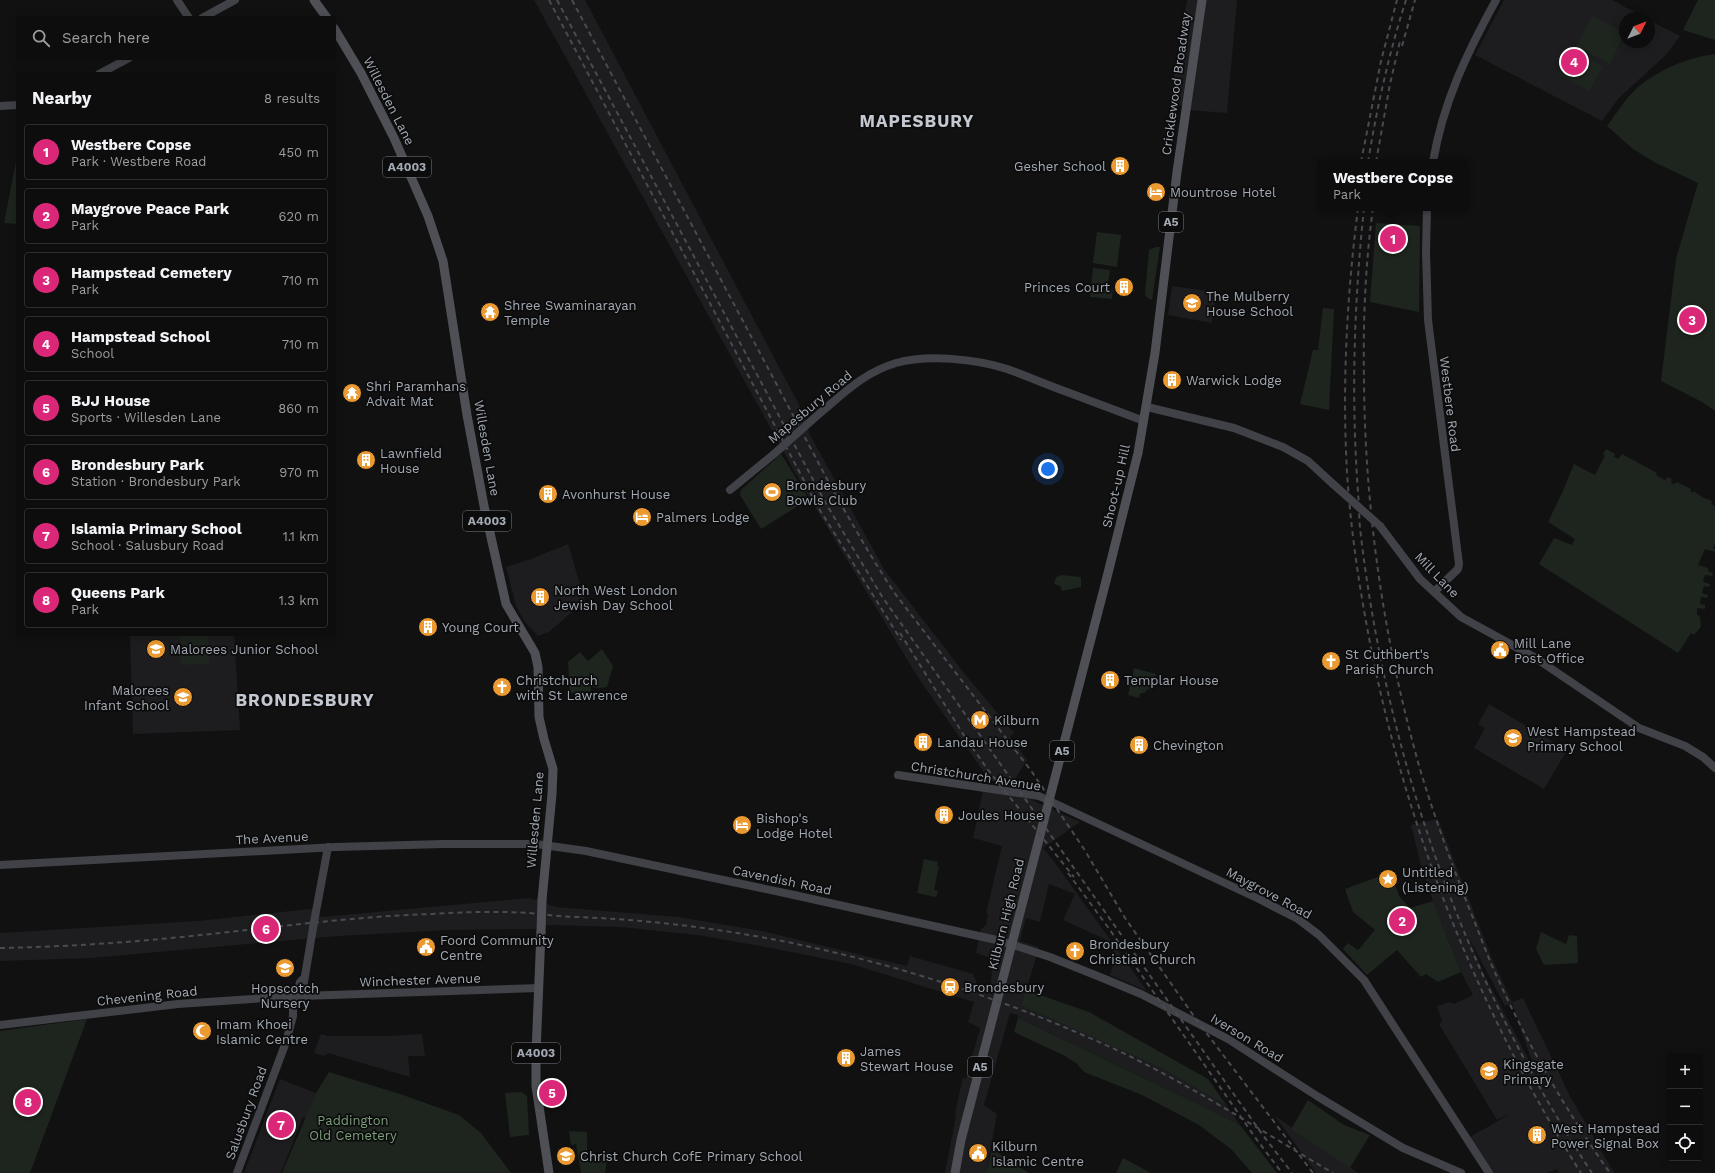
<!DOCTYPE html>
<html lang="en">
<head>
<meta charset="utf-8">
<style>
  :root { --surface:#0d0d0e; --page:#161617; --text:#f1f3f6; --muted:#9a9c9e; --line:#2d2d2e; --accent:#db2777 }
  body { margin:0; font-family:"Work Sans",sans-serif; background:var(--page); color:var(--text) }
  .controls { position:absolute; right:12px; bottom:12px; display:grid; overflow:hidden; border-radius:4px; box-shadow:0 2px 10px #0003 }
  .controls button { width:36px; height:36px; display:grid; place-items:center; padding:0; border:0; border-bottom:1px solid var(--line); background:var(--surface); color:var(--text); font:20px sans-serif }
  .compass { position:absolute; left:1619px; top:12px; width:36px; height:36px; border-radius:50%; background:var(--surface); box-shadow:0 2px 10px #0003; rotate:48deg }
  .you { position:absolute; left:1048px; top:469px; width:14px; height:14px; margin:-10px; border:3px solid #fff; border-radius:50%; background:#1a73e8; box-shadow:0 0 0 6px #1a73e833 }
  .badge { display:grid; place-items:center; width:26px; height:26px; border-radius:50%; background:var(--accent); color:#fff; font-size:13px; font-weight:700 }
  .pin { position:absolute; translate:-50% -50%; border:2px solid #fff; box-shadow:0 1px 4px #0006 }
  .popup { position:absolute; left:1318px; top:159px; width:150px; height:52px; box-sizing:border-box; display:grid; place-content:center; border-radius:4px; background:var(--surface); filter:drop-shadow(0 1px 3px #0005); font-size:13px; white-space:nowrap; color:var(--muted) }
  .popup b { font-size:15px; color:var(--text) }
  .popup::after { content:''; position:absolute; left:50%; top:100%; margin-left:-8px; border:8px solid transparent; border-top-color:var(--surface) }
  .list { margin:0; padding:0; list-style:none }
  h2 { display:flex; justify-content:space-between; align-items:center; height:52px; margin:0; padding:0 16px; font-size:17px }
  h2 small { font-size:13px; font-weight:400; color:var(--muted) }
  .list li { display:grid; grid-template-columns:26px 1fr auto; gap:12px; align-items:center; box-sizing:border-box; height:56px; margin:0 8px 8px; padding:0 8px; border:1px solid var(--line); border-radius:4px }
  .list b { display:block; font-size:15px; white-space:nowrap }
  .list p { margin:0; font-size:13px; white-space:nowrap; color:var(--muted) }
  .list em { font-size:13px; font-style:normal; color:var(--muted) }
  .icon { flex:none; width:22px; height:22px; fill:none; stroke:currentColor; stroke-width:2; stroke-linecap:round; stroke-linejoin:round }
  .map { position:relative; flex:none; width:1715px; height:1173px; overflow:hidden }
  .search { position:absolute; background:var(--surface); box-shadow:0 2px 10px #0003; left:16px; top:16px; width:320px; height:44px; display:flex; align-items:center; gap:10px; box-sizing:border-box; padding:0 14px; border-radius:4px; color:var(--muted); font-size:15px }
  .panel { position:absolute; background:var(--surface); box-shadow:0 2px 10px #0003; left:16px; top:72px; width:320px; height:564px; border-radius:4px }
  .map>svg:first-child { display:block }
  .built { fill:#1d1d1f; fill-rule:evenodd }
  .green { fill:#1d251e }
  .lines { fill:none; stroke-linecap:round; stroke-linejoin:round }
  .secondary { stroke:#404247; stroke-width:8 }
  .primary { stroke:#4e5056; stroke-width:9 }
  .rail { stroke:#494b50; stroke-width:2; stroke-dasharray:5 4; stroke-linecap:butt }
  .secondary-bridge { stroke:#404247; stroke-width:8 }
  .primary-bridge { stroke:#4e5056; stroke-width:9 }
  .labels { text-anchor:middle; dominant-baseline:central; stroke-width:3.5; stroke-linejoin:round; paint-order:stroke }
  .shield { fill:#0c0c0d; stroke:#757a80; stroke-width:1 }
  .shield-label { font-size:12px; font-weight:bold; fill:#a2a9b2 }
  .street-label { font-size:13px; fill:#a2a9b2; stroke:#0c0c0d }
  .poi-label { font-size:13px; fill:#a2a9b2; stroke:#0c0c0d; text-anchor:start }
  .park-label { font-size:13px; fill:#7b9d7a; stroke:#0c0c0d }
  .district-label { font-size:17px; font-weight:bold; letter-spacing:1px; fill:#c3c7cf; stroke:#0c0c0d }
</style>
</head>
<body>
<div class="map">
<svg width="1715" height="1173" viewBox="0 0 1715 1173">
  <rect width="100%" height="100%" fill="#111112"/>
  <path class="built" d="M534,0H585L806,418L809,433L884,569L964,673L1014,733L1010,736L1027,760L1012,784L990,781L917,676L875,606L807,494Z
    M1187,0H1237L1227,113L1187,110L1170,99Z
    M1504,0H1612L1646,18H1625V42H1649V20L1680,36L1667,54L1619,98L1602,121L1475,55Z
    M1172,286L1216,292L1212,323L1168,315Z
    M568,544L585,601L549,632L538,636L524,621L516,606L506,567L531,559Z
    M130,634H234L240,730L133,734Z
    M1489,704L1567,750L1544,789L1474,748L1485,728L1478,724Z
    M983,790L1025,797L1080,822L1043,848L1053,860L1147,991L1110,975L1116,955L1105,939L1063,920L1075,894L1049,884L1040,922L1026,918L1020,941L1039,947L1022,1005L1163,1069L1227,1106L1240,1125L1198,1104L1018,1018V1015L1010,1013L984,1105L997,1114L986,1173H945L956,1116L955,1113L961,1086L963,1078L966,1079L980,1028L968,1022L974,1002L851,964L771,948L697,935L621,927L549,925L534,929L447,930L338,936L91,958L0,961V933L198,921L310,909L321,917L529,898L556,907L678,917L762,931L907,966L910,956L973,974L978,986L990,989L993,959L976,953L981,929L986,925L988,914L986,913L1002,846L973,838Z
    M1438,819L1490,954L1512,1002L1523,998L1570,1096L1614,1173H1559L1557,1169L1547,1173H1493L1468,1138L1512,1113L1497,1120L1439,1024L1442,1021L1437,1006L1449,1002L1454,1004L1473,995L1461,972L1433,901L1421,866L1411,825ZM1469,938L1505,1006L1512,1003L1537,1076L1484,974Z
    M321,1034L328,1036H389L422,1034L425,1056H408L410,1077L338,1056L328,1053L324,1056L314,1053Z
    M280,1079L316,1093L307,1117H303L281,1173H244Z
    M1275,1116L1358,1173H1316Z"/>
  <path class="green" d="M1698,0H1715V40L1683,30Z
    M1592,16L1625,33L1610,64L1576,46Z
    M1574,50L1603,66L1589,91L1560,75Z
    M1715,54V411L1702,402L1661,381L1676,259L1698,183L1654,162L1633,149L1607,126C1613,118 1619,109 1625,101C1645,75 1683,58 1715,54Z
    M18,151V224L4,223Z
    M1376,223L1420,226L1419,312L1370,302Z
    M1097,232L1121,235L1117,267L1093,263Z
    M1156,247H1160L1152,300L1146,297L1145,294L1149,250Z
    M1093,268L1110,270L1108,285L1110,286V289L1113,290L1112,299L1090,297Z
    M1323,308L1334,309L1329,410L1300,404L1313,350H1318Z
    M1606,449L1615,454L1614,457L1618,459L1622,454L1657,473L1656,475L1665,480L1667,477L1672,479L1671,483L1674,484L1677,482L1691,489L1690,491L1693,493L1694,491L1702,497L1712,501L1711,504L1715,506V544L1713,548L1715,549V552L1705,549L1698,565L1708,568V571L1713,573L1712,576L1705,575L1703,582L1710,584L1709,587L1704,586L1702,593L1708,595L1707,598L1701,597L1700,604L1705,605V609L1697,608V615L1700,616L1701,627L1694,635L1691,633L1678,653L1539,564L1554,538L1572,545L1575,539L1548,522L1562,493L1574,464L1595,475L1605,456L1603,454Z
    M781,454L809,499L761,529L740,495L741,490Z
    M1061,575L1081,577V587L1062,591L1060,586L1054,584L1056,577Z
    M180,634H208V647L181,648Z
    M602,649L613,666L607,687L600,688L591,687V694L589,695L570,693L568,662L580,652L588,661Z
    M209,650V664L181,665V651Z
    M1134,668L1156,674L1152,690L1147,689L1146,692L1140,694L1139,698L1128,695Z
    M924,859L938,862L937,866H939L934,890L938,891L936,897L917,893Z
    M1391,872L1399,896L1410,908L1433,901L1461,972L1438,982L1426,974L1421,977L1397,950L1367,975L1343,949L1348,943L1358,950L1375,930L1353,912L1345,889Z
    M1541,932L1566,944L1569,935L1577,936L1578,963L1544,965L1536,949Z
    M1026,990L1089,1012L1208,1079L1227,1106L1163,1069L1021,1005Z
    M1018,1018L1198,1104L1240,1125L1277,1173H1252L1232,1150L1199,1125L1142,1095L1084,1072L1076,1063L1063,1055L1014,1032Z
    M87,1019L30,1173H0V1031Z
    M329,1072L403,1095L459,1115L481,1133L511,1173H282L316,1093Z
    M522,1092L527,1096L529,1135L510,1137L505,1093Z
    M1308,1100L1344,1125L1370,1135L1350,1168L1291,1129Z
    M569,1131L587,1132V1159L607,1160L605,1173H581L576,1144L571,1145Z
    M992,1149L1029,1173H986Z
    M1123,1158L1151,1173H1116Z"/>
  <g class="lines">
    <path class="secondary" d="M177,0L189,18
      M202,18L235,0
      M99,74L129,58
      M0,106L18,105
      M1433,162C1443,102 1467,53 1496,0
      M1427,208L1426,251L1428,320L1459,564L1458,569L1434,592
      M1147,407L1234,428L1283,447L1308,461L1333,484
      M820,413C844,393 865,372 896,363C928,354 976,359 1007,369C1027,376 1047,385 1067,392C1093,402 1118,411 1144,421
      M730,490L774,454
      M1380,526L1420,579L1461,617L1534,657L1639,728L1685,746L1703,757L1715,768
      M898,775L1039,796L1259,899L1298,919L1319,935L1364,980L1489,1173
      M0,865L336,847L443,844H536L586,851L794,895L1001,941L1050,957L1100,977L1141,994L1228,1039L1317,1096L1403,1148L1461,1173
      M314,922L328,847
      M304,982L310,946
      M301,996L539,988
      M0,1025L178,1004L296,996
      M237,1173L286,1042L293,1016V1007L300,982L304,978"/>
    <path class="primary" d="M314,0L327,18
      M334,28L361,73L394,138L428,216L443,261L467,415L484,506L506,604L535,653L538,667L539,717L544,739L553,769L552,794L542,900
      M541,932L536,1053V1086L549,1173
      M955,1173L961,1140L1106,581L1138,453L1155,353L1177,172L1202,0"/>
    <path class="rail" d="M549,0L818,507L901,640
      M557,0L825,502L883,598L1262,1134L1292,1173
      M572,0L835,494L868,551L893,591L1032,772L1084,849L1125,918L1198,1022L1313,1173
      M1402,46L1415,0
      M1361,162L1381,61L1397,0
      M1368,162C1377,107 1389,53 1406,0
      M1376,162L1390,84L1400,41
      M1358,208C1347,295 1342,384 1347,472C1351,536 1361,599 1374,663C1412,844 1482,1017 1581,1173
      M1364,208C1354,303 1351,397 1358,492C1359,504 1359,516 1360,528C1386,757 1465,981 1592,1173
      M1373,208C1365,265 1363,324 1364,381C1365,511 1384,643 1420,769C1434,816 1451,862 1469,908C1479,932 1487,956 1498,979C1529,1047 1567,1112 1610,1173
      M900,633L965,737L988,770L1074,877
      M1068,873L1110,930L1257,1140L1282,1173
      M0,948C53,947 107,944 160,939C250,931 340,917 431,914C463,912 496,911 528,913C544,914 560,917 577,917C742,923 905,962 1057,1024C1078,1033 1100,1042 1121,1052C1194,1087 1263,1132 1333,1173"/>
    <path class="secondary-bridge" d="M774,454L820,413
      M1333,484L1380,526
      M310,946L314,922"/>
    <path class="primary-bridge" d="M541,932L542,900"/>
  </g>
  <defs>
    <g id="building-disc" transform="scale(1)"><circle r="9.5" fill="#ea9a31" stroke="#0c0c0d"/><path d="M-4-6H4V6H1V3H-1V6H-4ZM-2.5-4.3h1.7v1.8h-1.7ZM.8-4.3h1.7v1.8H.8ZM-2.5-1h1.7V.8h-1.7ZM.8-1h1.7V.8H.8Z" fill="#fff"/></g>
    <g id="hotel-disc" transform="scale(1)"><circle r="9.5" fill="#ea9a31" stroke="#0c0c0d"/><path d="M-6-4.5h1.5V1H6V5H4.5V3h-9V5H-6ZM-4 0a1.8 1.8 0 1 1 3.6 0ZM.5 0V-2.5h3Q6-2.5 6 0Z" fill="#fff"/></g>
    <g id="school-disc" transform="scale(1)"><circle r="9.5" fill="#ea9a31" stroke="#0c0c0d"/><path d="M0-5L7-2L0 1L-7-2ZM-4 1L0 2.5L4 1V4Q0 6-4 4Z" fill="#fff"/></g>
    <g id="temple-disc" transform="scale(1)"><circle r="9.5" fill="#ea9a31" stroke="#0c0c0d"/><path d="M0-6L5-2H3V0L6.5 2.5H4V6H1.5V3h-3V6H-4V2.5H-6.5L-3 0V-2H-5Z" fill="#fff"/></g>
    <g id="stadium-disc" transform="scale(1)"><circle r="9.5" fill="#ea9a31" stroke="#0c0c0d"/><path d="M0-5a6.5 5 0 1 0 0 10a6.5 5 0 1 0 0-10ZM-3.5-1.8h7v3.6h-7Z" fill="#fff"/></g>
    <g id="civic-disc" transform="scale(1)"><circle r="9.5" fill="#ea9a31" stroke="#0c0c0d"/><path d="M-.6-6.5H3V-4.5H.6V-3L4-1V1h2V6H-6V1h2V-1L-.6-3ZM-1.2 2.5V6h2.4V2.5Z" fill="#fff"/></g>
    <g id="church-disc" transform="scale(1)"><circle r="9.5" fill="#ea9a31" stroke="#0c0c0d"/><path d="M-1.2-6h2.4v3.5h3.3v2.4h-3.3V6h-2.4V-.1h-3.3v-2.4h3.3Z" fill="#fff"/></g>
    <g id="metro-disc" transform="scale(1)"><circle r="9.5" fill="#ea9a31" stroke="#0c0c0d"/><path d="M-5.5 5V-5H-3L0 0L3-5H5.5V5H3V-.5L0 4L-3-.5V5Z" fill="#fff"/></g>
    <g id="sight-disc" transform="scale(1)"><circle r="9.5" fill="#ea9a31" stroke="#0c0c0d"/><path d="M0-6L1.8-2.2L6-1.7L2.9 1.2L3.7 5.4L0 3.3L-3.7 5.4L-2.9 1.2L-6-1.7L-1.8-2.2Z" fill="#fff"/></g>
    <g id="station-disc" transform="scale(1)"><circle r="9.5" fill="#ea9a31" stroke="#0c0c0d"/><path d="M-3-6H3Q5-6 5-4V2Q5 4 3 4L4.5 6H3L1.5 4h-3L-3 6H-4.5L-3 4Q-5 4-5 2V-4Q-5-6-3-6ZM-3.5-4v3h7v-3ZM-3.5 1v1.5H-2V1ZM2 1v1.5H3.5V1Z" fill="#fff"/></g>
    <g id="mosque-disc" transform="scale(1)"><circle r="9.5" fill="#ea9a31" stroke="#0c0c0d"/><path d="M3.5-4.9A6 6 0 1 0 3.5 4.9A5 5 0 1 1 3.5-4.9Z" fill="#fff"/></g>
  </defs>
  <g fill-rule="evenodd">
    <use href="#building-disc" x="1120" y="166"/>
    <use href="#hotel-disc" x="1156" y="192"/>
    <use href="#building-disc" x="1124" y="287"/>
    <use href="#school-disc" x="1192" y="303"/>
    <use href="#temple-disc" x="490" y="312"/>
    <use href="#building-disc" x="1172" y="380"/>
    <use href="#temple-disc" x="352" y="393"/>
    <use href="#building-disc" x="366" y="460"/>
    <use href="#stadium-disc" x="772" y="492"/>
    <use href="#building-disc" x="548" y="494"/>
    <use href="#hotel-disc" x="642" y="517"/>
    <use href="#building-disc" x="540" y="597"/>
    <use href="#building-disc" x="428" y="627"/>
    <use href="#school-disc" x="156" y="649"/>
    <use href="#civic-disc" x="1500" y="650"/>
    <use href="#church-disc" x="1331" y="661"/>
    <use href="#building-disc" x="1110" y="680"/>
    <use href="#church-disc" x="502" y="687"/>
    <use href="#school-disc" x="183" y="697"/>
    <use href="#metro-disc" x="980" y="720"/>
    <use href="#school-disc" x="1513" y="738"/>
    <use href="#building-disc" x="923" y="742"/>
    <use href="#building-disc" x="1139" y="745"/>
    <use href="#building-disc" x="944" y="815"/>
    <use href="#hotel-disc" x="742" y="825"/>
    <use href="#sight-disc" x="1388" y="879"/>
    <use href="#civic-disc" x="426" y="947"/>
    <use href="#church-disc" x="1075" y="951"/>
    <use href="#school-disc" x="285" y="968"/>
    <use href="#station-disc" x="950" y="987"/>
    <use href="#mosque-disc" x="202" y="1031"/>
    <use href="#building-disc" x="846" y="1058"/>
    <use href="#school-disc" x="1489" y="1071"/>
    <use href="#building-disc" x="1537" y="1135"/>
    <use href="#civic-disc" x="978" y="1153"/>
    <use href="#school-disc" x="566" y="1156"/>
  </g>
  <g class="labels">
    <g class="shield">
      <rect x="383" y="157" width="48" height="20" rx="3"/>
      <rect x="1159" y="212" width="24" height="20" rx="3"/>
      <rect x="463" y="511" width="48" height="20" rx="3"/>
      <rect x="1050" y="741" width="24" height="20" rx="3"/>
      <rect x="512" y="1043" width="48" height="20" rx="3"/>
      <rect x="968" y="1057" width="24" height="20" rx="3"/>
    </g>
    <g class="shield-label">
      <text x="407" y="167">A4003</text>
      <text x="1171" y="222">A5</text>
      <text x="487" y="521">A4003</text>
      <text x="1062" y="751">A5</text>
      <text x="536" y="1053">A4003</text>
      <text x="980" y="1067">A5</text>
    </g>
    <g class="street-label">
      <text transform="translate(1176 84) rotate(-82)">Cricklewood Broadway</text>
      <text transform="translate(389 101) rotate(63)">Willesden Lane</text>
      <text transform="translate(1450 404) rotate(83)">Westbere Road</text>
      <text transform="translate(810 407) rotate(-40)">Mapesbury Road</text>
      <text transform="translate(487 448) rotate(80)">Willesden Lane</text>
      <text transform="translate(1116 486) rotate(-77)">Shoot-up Hill</text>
      <text transform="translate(1437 575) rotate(46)">Mill Lane</text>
      <text transform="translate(976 776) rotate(9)">Christchurch Avenue</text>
      <text transform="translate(535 820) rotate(-85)">Willesden Lane</text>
      <text transform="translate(272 838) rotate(-3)">The Avenue</text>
      <text transform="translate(782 880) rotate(12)">Cavendish Road</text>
      <text transform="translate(1269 893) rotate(28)">Maygrove Road</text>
      <text transform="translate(1006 914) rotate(-76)">Kilburn High Road</text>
      <text transform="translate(420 980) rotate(-2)">Winchester Avenue</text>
      <text transform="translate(147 996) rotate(-6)">Chevening Road</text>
      <text transform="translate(1247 1038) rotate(31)">Iverson Road</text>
      <text transform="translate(246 1113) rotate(-70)">Salusbury Road</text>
    </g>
    <g class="poi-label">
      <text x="1106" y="166" text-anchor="end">Gesher School</text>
      <text x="1170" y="192">Mountrose Hotel</text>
      <text x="1110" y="287" text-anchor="end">Princes Court</text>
      <text x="1206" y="296">The Mulberry<tspan x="1206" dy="15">House School</tspan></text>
      <text x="504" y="305">Shree Swaminarayan<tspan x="504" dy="15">Temple</tspan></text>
      <text x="1186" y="380">Warwick Lodge</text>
      <text x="366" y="386">Shri Paramhans<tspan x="366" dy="15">Advait Mat</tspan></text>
      <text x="380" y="453">Lawnfield<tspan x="380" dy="15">House</tspan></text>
      <text x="786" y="485">Brondesbury<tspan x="786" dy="15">Bowls Club</tspan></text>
      <text x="562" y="494">Avonhurst House</text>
      <text x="656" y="517">Palmers Lodge</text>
      <text x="554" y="590">North West London<tspan x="554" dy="15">Jewish Day School</tspan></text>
      <text x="442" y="627">Young Court</text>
      <text x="1514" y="643">Mill Lane<tspan x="1514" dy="15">Post Office</tspan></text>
      <text x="170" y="649">Malorees Junior School</text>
      <text x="1345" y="654">St Cuthbert's<tspan x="1345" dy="15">Parish Church</tspan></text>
      <text x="516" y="680">Christchurch<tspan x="516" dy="15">with St Lawrence</tspan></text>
      <text x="1124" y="680">Templar House</text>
      <text x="169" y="690" text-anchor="end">Malorees<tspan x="169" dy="15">Infant School</tspan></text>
      <text x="994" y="720">Kilburn</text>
      <text x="1527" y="731">West Hampstead<tspan x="1527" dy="15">Primary School</tspan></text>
      <text x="937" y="742">Landau House</text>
      <text x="1153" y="745">Chevington</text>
      <text x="958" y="815">Joules House</text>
      <text x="756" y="818">Bishop's<tspan x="756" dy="15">Lodge Hotel</tspan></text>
      <text x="1402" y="872">Untitled<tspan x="1402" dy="15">(Listening)</tspan></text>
      <text x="440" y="940">Foord Community<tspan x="440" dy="15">Centre</tspan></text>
      <text x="1089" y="944">Brondesbury<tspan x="1089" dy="15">Christian Church</tspan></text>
      <text x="964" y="987">Brondesbury</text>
      <text x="285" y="988" text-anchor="middle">Hopscotch<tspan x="285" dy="15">Nursery</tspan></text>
      <text x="216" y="1024">Imam Khoei<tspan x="216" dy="15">Islamic Centre</tspan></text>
      <text x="860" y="1051">James<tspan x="860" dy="15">Stewart House</tspan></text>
      <text x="1503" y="1064">Kingsgate<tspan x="1503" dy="15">Primary</tspan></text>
      <text x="1551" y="1128">West Hampstead<tspan x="1551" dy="15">Power Signal Box</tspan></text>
      <text x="992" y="1146">Kilburn<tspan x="992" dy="15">Islamic Centre</tspan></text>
      <text x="580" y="1156">Christ Church CofE Primary School</text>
    </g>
    <g class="park-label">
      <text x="353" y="1120">Paddington<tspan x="353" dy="15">Old Cemetery</tspan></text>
    </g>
    <g class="district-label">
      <text x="917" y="121">MAPESBURY</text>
      <text x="305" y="700">BRONDESBURY</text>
    </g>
  </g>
</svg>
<div class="controls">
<button>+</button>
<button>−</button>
<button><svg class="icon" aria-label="locate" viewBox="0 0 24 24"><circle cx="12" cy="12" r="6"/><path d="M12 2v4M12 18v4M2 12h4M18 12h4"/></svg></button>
</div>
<svg class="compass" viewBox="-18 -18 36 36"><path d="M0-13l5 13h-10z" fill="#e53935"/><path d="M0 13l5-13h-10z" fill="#9a9c9e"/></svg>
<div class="you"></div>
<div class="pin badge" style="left:1393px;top:239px">1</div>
<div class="popup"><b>Westbere Copse</b>Park</div>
<div class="pin badge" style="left:1402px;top:921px">2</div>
<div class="pin badge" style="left:1692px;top:320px">3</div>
<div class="pin badge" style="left:1574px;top:62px">4</div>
<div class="pin badge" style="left:552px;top:1093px">5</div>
<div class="pin badge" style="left:266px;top:929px">6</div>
<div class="pin badge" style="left:281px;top:1125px">7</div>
<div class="pin badge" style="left:28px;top:1102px">8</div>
<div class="search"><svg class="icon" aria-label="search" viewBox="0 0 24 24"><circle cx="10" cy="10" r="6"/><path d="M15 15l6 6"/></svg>Search here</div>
<section class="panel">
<h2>Nearby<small>8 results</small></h2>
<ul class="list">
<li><span class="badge">1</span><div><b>Westbere Copse</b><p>Park · Westbere Road</p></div><em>450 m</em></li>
<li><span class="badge">2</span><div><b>Maygrove Peace Park</b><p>Park</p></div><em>620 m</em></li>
<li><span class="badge">3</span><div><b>Hampstead Cemetery</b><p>Park</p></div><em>710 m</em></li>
<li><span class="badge">4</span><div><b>Hampstead School</b><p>School</p></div><em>710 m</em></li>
<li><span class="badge">5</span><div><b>BJJ House</b><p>Sports · Willesden Lane</p></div><em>860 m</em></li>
<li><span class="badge">6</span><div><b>Brondesbury Park</b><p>Station · Brondesbury Park</p></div><em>970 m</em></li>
<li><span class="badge">7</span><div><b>Islamia Primary School</b><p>School · Salusbury Road</p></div><em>1.1 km</em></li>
<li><span class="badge">8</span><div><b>Queens Park</b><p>Park</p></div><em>1.3 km</em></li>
</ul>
</section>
</div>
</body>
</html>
